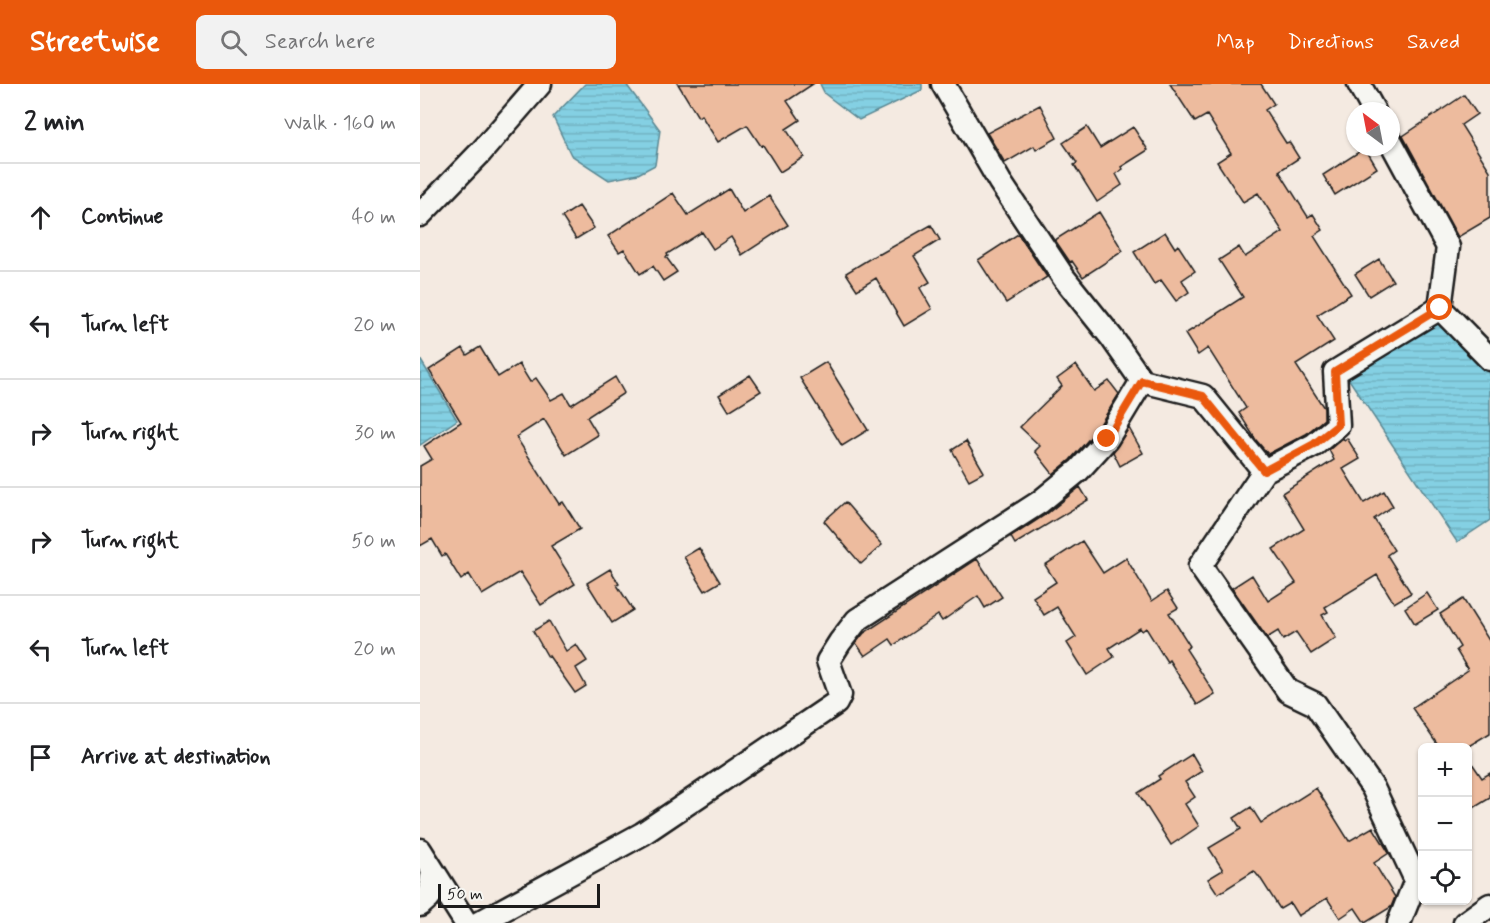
<!DOCTYPE html>
<html lang="en">
<head>
<meta charset="utf-8">
<style>
  :root { --surface:#fff; --page:#f2f2f2; --text:#202124; --muted:#757577; --line:#e0e0e0; --accent:#ea580c }
  body { margin:0; font-family:Mynerve,sans-serif; background:var(--page); color:var(--text) }
  .controls { position:absolute; right:18px; bottom:18px; display:grid; overflow:hidden; border-radius:9px; box-shadow:0 2px 4px #0004 }
  .controls button { width:54px; height:54px; display:grid; place-items:center; padding:0; border:0; border-bottom:2px solid var(--line); background:var(--surface); color:var(--text); font:30px sans-serif }
  .compass { position:absolute; left:926px; top:18px; width:54px; height:54px; border-radius:50%; background:var(--surface); box-shadow:0 2px 4px #0004; rotate:328deg }
  .scale { position:absolute; left:18px; bottom:15px; width:162px; box-sizing:border-box; padding-left:6px; border:3px solid #1c1c1c; border-top:0; font-size:16px; line-height:21px; white-space:nowrap; color:#1c1c1c; -webkit-text-stroke:4px #f6f6f2; paint-order:stroke }
  .stop { position:absolute; width:18px; height:18px; margin:-14px; border:4px solid #ea580c; border-radius:50%; background:#fff }
  .stop.end { background:#ea580c; border-color:#fff; box-shadow:0 2px 6px #0008 }
  .list { margin:0; padding:0; list-style:none }
  h2 { display:flex; justify-content:space-between; align-items:center; height:78px; margin:0; padding:0 24px; font-size:26px }
  h2 small { font-size:20px; font-weight:400; color:var(--muted) }
  .list li { display:grid; grid-template-columns:39px 1fr auto; gap:18px; align-items:center; box-sizing:border-box; height:108px; padding:0 24px; border-top:2px solid var(--line) }
  .list b { display:block; font-size:22px; white-space:nowrap }
  .list em { font-size:20px; font-style:normal; color:var(--muted) }
  .icon { flex:none; width:33px; height:33px; fill:none; stroke:currentColor; stroke-width:2; stroke-linecap:round; stroke-linejoin:round }
  .map { position:relative; flex:none; width:1070px; height:839px; overflow:hidden }
  header { display:flex; align-items:center; gap:36px; box-sizing:border-box; height:84px; padding:0 30px; background:var(--accent); color:#fff }
  header strong { font-size:28px }
  nav { display:flex; gap:33px; margin-inline-start:auto; font-size:21px }
  .search { width:420px; height:54px; background:var(--page); display:flex; align-items:center; gap:15px; box-sizing:border-box; padding:0 21px; border-radius:9px; color:var(--muted); font-size:22px }
  main { display:flex }
  aside { flex:1; background:var(--surface) }
  .map>svg:first-child { display:block }
  .water { fill:url(#water-rules); stroke:#5a8893; stroke-width:1.5 }
  .building { fill:#edbb9e; stroke:#1c1c1c; stroke-width:1.5 }
  .lines { fill:none; stroke-linecap:round; stroke-linejoin:round }
  .minor-casing { stroke:#1c1c1c; stroke-width:27 }
  .minor { stroke:#f6f6f2; stroke-width:22 }
  .route { stroke:#ea580c; stroke-width:8 }
</style>
</head>
<body>
<header>
<strong>Streetwise</strong>
<div class="search"><svg class="icon" aria-label="search" viewBox="0 0 24 24"><circle cx="10" cy="10" r="6"/><path d="M15 15l6 6"/></svg>Search here</div>
<nav><a>Map</a><a>Directions</a><a>Saved</a></nav>
</header>
<main>
<aside>
<h2>2 min<small>Walk · 160 m</small></h2>
<ul class="list">
<li><svg class="icon" aria-label="ahead" viewBox="0 0 24 24"><path d="M12 20V5M6 11l6-6 6 6"/></svg><div><b>Continue</b></div><em>40 m</em></li>
<li><svg class="icon" aria-label="left" viewBox="0 0 24 24"><path d="M17 20v-9H6M10 6l-5 5 5 5"/></svg><div><b>Turn left</b></div><em>20 m</em></li>
<li><svg class="icon" aria-label="right" viewBox="0 0 24 24"><path d="M7 20v-9h11M14 6l5 5-5 5"/></svg><div><b>Turn right</b></div><em>30 m</em></li>
<li><svg class="icon" aria-label="right" viewBox="0 0 24 24"><path d="M7 20v-9h11M14 6l5 5-5 5"/></svg><div><b>Turn right</b></div><em>50 m</em></li>
<li><svg class="icon" aria-label="left" viewBox="0 0 24 24"><path d="M17 20v-9H6M10 6l-5 5 5 5"/></svg><div><b>Turn left</b></div><em>20 m</em></li>
<li><svg class="icon" aria-label="arrive" viewBox="0 0 24 24"><path d="M6 21V4h12l-3 4 3 4H6"/></svg><div><b>Arrive at destination</b></div></li>
</ul>
</aside>
<div class="map">
<svg width="1070" height="839" viewBox="0 0 1070 839">
  <defs>
    <pattern id="water-rules" width="6" height="5" patternUnits="userSpaceOnUse" patternTransform="scale(1.5)"><rect width="6" height="5" fill="#84d0e3"/><path d="M0 2.5h6" fill="none" stroke="#71b2c2"/></pattern>
  </defs>
  <rect width="100%" height="100%" fill="#f4eae1"/>
  <filter id="ink" filterUnits="userSpaceOnUse"><feTurbulence type="fractalNoise" baseFrequency=".0167" numOctaves="2"/><feDisplacementMap in="SourceGraphic" scale="12" xChannelSelector="R" yChannelSelector="G"/><feConvolveMatrix kernelMatrix="1 2 1 2 8 2 1 2 1" color-interpolation-filters="sRGB"/></filter>
  <g filter="url(#ink)">
    <path class="water" d="M165,0H206L240,46L235,81L218,90L189,96L151,71L133,33Z
      M400,0H502V6L439,36L405,10Z
      M1023,235L1070,285V436L1037,458L926,291Z
      M0,275L37,336L0,361Z"/>
    <path class="building" d="M258,0H393L367,17L380,36L366,45L384,73L360,88L343,61L341,62L327,41L298,58L281,31L278,33Z
      M750,0H841L854,20L845,26L866,59L869,58L879,74L859,87L888,133L893,130L903,146L894,152L931,210L897,231L914,257L876,281L904,324V335L886,350L848,370L836,356L819,329L826,324L788,264L778,271L765,250L823,213L799,176L819,163L825,173L863,148L838,109L823,118L797,78L811,69L787,31L775,38Z
      M1044,11L1057,30L1041,41L1070,87V134L1038,153L983,52Z
      M620,21L637,54L616,66L614,62L585,79L567,49Z
      M667,43L680,64L713,43L728,66L701,83L703,85L696,90L702,101L677,118L654,81L657,79L643,59Z
      M945,64L957,84L915,111L903,91Z
      M309,105L323,129L349,112L368,141L322,171L311,153L293,165L282,148L247,170L248,172L246,173L257,188L243,197L233,182L220,190L204,165L199,168L188,152L253,109L268,131Z
      M159,122L174,144L156,155L142,133Z
      M679,128L703,167L663,193L652,177L650,178L635,156Z
      M511,141L520,156L494,172L510,198L500,204L512,225L484,242L456,194L437,206L426,189L459,169L460,170Z
      M745,148L755,164L758,161L775,187L762,196L769,208L756,217L741,196L734,200L714,168Z
      M598,150L627,193L586,219L558,176Z
      M959,175L973,197L949,212L935,190Z
      M60,263L78,293L99,280L110,298L116,294L131,316L144,309L151,321L195,293L204,309L167,333L178,351L146,371L124,335L96,353L139,420L143,418L160,445L131,462L155,500L121,521L100,488L62,511L49,490L41,496L25,470L22,472L12,455L0,462V382L12,375L4,362L41,338L9,286L43,264L47,271Z
      M406,278L448,346L422,362L380,294Z
      M656,281L674,307L689,297L699,310L676,347L650,376L633,390L615,367L620,362L600,343L642,302L637,295Z
      M330,291L341,307L309,327L299,311Z
      M709,344L723,369L700,382L693,368Z
      M923,354L924,356L927,354L940,375L923,385L944,419L964,407L973,422L954,435L974,466L967,471L991,509L974,519L957,491L905,523L908,528L902,531L916,554L891,570L876,548L863,556L858,547L847,554L812,504L832,491L848,517L876,499L853,465L884,445L862,409L914,376L909,366Z
      M546,357L564,388L549,396L532,366Z
      M660,403L668,416L595,460L591,453L628,429Z
      M425,418L462,461L441,480L404,437Z
      M662,457L683,489L706,474L732,517L747,507L758,524L749,529L770,562L766,565L795,610L777,621L749,576L747,578L726,544L722,547L720,544L689,564L694,573L667,591L647,559L656,553L637,523L624,531L613,513L636,498L625,481Z
      M279,464L300,498L285,507L264,473Z
      M557,475L582,513L565,524L558,512L522,537L518,531L474,561L470,555L445,572L436,559L444,549Z
      M190,485L199,500L197,501L213,526L192,539L167,499Z
      M1007,509L1018,526L995,540L985,524Z
      M1043,515L1070,558V649L1047,663H1019L992,624L1048,586L1036,566L1040,563L1020,530Z
      M129,537L146,567L156,560L167,577L156,584L166,602L155,609L129,572L128,573L113,547Z
      M772,670L782,687L765,698L775,713L765,720L779,742L751,761L718,709L740,695L738,692Z
      M1047,672L1062,694L1070,689V714L1047,728Z
      M896,704L929,757L953,743L969,769L954,779L975,813L971,823L945,839L935,824L920,834L907,814L878,832L870,819L860,825L839,792H838L834,787L798,810L788,795L803,786L789,764L821,745L814,734L831,723L841,739Z"/>
    <g class="lines">
      <g class="minor-casing">
        <path id="minor" d="M523,0L580,98L644,194L692,254L722,297L783,312L844,387L894,361L918,341L915,288L1020,224L1070,275
          M939,0L954,27
          M971,58L1028,163L1020,224
          M0,131L61,68L120,0
          M844,387L780,482L868,607L895,620L953,704L996,796L979,839
          M0,766L46,839
          M0,821L9,813L13,787
          M59,839L222,750L416,619L420,611L408,577L420,558L437,536L620,418L659,386L687,355L722,297
          M1045,839L1070,821"/>
      </g>
      <use href="#minor" class="minor"/>
    </g>
  </g>
  <g class="lines" filter="url(#ink)">
    <path class="route" d="M687,355L722,297L783,312L844,387L894,360L918,341L915,288L1020,224"/>
  </g>
</svg>
<div class="controls">
<button>+</button>
<button>−</button>
<button><svg class="icon" aria-label="locate" viewBox="0 0 24 24"><circle cx="12" cy="12" r="6"/><path d="M12 2v4M12 18v4M2 12h4M18 12h4"/></svg></button>
</div>
<svg class="compass" viewBox="-18 -18 36 36"><path d="M0-13l5 13h-10z" fill="#e53935"/><path d="M0 13l5-13h-10z" fill="#757577"/></svg>
<div class="scale">50 m</div>
<div class="stop" style="left:1020px;top:224px"></div>
<div class="stop end" style="left:687px;top:355px"></div>
</div>
</main>
</body>
</html>
